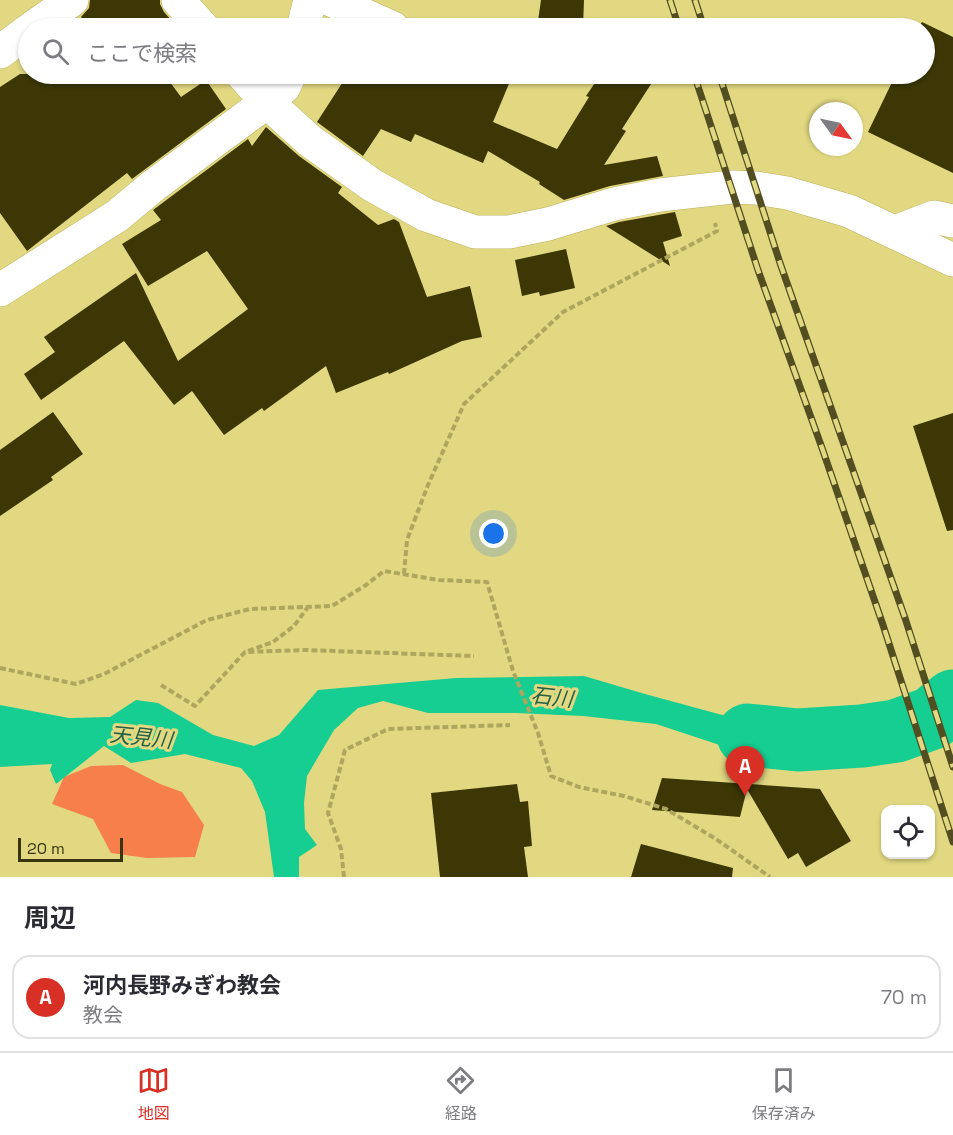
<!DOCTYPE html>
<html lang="ja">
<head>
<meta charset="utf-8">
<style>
  :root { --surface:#fff; --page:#f7f7f7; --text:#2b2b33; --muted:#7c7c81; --line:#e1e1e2; --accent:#d93025 }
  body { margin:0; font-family:"Space Grotesk","Noto Sans JP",sans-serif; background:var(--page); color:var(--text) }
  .controls { position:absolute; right:18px; bottom:18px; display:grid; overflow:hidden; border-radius:12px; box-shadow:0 2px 4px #0004 }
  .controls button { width:54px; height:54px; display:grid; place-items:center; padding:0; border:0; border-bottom:2px solid var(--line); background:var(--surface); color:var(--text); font:30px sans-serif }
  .compass { position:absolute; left:809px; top:102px; width:54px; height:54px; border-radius:50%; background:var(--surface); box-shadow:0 2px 4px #0004; rotate:123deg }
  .scale { position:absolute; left:18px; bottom:15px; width:105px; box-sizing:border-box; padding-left:6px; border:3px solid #393510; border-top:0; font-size:16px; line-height:21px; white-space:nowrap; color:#393510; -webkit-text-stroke:4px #e2d881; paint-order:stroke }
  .you { position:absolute; left:494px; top:534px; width:21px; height:21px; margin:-15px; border:4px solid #fff; border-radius:50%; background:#1a73e8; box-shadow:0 0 0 9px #1a73e833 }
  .badge { display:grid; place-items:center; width:39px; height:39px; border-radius:50%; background:var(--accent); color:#fff; font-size:20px; font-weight:700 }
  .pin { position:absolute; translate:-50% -50px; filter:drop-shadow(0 2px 3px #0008) }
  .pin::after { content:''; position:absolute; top:32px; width:21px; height:18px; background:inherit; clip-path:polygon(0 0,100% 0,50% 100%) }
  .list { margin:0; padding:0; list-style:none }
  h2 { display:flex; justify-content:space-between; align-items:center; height:78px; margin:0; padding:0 24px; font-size:26px }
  h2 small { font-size:20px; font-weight:400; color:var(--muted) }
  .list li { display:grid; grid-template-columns:39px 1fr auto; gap:18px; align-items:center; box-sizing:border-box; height:84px; margin:0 12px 12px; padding:0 12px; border:2px solid var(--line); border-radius:18px }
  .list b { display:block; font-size:22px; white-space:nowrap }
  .list p { margin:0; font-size:20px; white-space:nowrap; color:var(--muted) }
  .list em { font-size:20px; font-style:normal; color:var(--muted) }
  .icon { flex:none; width:33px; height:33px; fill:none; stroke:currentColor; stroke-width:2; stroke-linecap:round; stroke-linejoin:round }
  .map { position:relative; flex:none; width:953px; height:877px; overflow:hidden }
  .search { position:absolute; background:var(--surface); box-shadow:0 2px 4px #0004; left:18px; right:18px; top:18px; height:66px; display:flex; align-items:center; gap:15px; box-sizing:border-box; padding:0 21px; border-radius:33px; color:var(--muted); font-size:22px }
  .sheet { height:174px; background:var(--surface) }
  nav { display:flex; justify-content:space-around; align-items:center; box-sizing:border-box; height:84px; border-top:2px solid var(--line); background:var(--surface); font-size:16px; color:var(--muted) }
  nav a { display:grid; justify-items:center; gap:3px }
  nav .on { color:var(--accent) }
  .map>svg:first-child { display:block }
  .forest { fill:#f67f4c }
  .water { fill:#16ce91 }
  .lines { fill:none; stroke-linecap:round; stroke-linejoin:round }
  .river { stroke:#16ce91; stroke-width:63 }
  .building { fill:#3c3705 }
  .street-casing { stroke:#baaf59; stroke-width:34 }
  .path { stroke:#aea65e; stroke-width:4; stroke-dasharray:6 3; stroke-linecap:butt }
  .street { stroke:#fff; stroke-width:33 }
  .rail-casing { stroke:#534e21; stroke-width:7 }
  .rail { stroke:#e2d881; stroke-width:4.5; stroke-dasharray:14; stroke-linecap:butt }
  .labels { text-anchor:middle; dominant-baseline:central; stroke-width:6; stroke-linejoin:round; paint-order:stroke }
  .water-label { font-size:21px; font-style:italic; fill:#236046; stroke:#e2d881 }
</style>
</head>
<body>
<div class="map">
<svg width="953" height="877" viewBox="0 0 953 877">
  <rect width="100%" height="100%" fill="#e2d881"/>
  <path class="forest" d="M123,765L160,784L182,792L204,825L195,857L147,858L111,853L93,819L52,804L64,777L91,766Z"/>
  <path class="water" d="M584,676L645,694L759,725L837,731L829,756L741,752L656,724L583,716L516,713H428L383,701L358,708L334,730L307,776L304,803L305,829L317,845L299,857V877H274L265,812L252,781L241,768L185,754L131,763L104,746L56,784L50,770L52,764L0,767V705L69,718L110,717L136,700L158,703L213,735L254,746L279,735L318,690L456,678Z"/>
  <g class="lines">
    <path class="river" d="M748,735L798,740L862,736L896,731L932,718L953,701"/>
  </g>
  <path class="building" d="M90,0H160V4L164,12L172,21L162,28H89L81,17L89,8Z
    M541,0H584L583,28H537Z
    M922,22L953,37V173L868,132L896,74H924V28H918Z
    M20,74H164L181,97L206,80L226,109L132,179L127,173L27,251L0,213V87Z
    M348,74H513L493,122L557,149L589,97L586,96L601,74H641L653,81L622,129L626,131L604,165L657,156L663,176L610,186L564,200L539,184L540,182L488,151L483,163L415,134L411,142L381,129L363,156L317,122Z
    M266,127L299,156L342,187L338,193L378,225L394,219L399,222L427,297L470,286L482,337L462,341L389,374L388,372L336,393L326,366L264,411L262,408L224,435L192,391L174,405L124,341L41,400L24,374L55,352L44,337L136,273L178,361L248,309L207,251L148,286L122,244L161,220L153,210L165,201L248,139L252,146Z
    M675,212L682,236L663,242L670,266L606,226L619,222Z
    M566,249L575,288L540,296L539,292L522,296L515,260Z
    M53,412L83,454L51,477L53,480L0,516V450Z
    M953,413V530L947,531L913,426Z
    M662,778L820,789L851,841L806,867L798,853L788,859L747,789L740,817L652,810Z
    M517,784L520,802L528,801L532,846L524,847L528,877H440L431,793Z
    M641,844L733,868L732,877H631Z"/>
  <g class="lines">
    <g class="street-casing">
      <path id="street" d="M178,0L203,28
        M331,0L393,28
        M32,28L72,0
        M303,28L310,0
        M0,52L28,31
        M242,74L267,102L310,141L372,185L426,215L475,232H509L548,224L614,204L660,195L732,187L756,188L787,193L849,211L953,260
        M895,232L934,217L953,221
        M0,290L117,216L153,186L267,102L284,87L290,74"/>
    </g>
    <path class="path" d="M404,574L407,540L428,485L464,404L563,312L717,231L715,223
      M248,651L273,642L294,626L308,607
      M0,668L76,684L104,674L207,620L250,609L332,606L366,585L384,571L439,580L487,582L513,671L538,733L551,776L579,787L624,796L666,809L716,839L770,877
      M161,685L195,706L245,652L305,650L474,656
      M344,877L341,849L328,813L345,750L388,729L510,725"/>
    <use href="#street" class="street"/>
    <g class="rail-casing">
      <path id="rail" d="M670,0L679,28
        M695,0L704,28
        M694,74L758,270L822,448L883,625L953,842
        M719,74L780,263L905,618L953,767"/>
    </g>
    <use href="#rail" class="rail"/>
  </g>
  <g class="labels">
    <g class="water-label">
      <text transform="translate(552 697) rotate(6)">石川</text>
      <text transform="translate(141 737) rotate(6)">天見川</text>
    </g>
  </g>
</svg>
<div class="controls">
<button><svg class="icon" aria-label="locate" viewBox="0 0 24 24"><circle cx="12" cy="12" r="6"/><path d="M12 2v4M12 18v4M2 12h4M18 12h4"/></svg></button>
</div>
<svg class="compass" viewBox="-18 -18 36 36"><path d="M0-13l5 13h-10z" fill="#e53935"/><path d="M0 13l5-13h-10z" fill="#7c7c81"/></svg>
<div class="scale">20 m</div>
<div class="you"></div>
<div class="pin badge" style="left:745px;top:796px">A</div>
<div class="search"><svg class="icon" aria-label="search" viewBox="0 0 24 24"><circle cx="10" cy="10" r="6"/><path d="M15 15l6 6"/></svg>ここで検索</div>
</div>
<section class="sheet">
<h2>周辺<small></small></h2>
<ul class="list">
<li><span class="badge">A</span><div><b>河内長野みぎわ教会</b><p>教会</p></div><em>70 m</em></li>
</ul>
</section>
<nav>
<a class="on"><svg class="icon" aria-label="map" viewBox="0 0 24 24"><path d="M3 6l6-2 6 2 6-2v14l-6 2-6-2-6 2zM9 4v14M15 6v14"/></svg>地図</a>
<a><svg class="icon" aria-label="directions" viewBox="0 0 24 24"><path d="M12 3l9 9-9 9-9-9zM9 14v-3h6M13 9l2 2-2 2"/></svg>経路</a>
<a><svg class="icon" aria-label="saved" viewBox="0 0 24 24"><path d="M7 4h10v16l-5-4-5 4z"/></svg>保存済み</a>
</nav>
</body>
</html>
